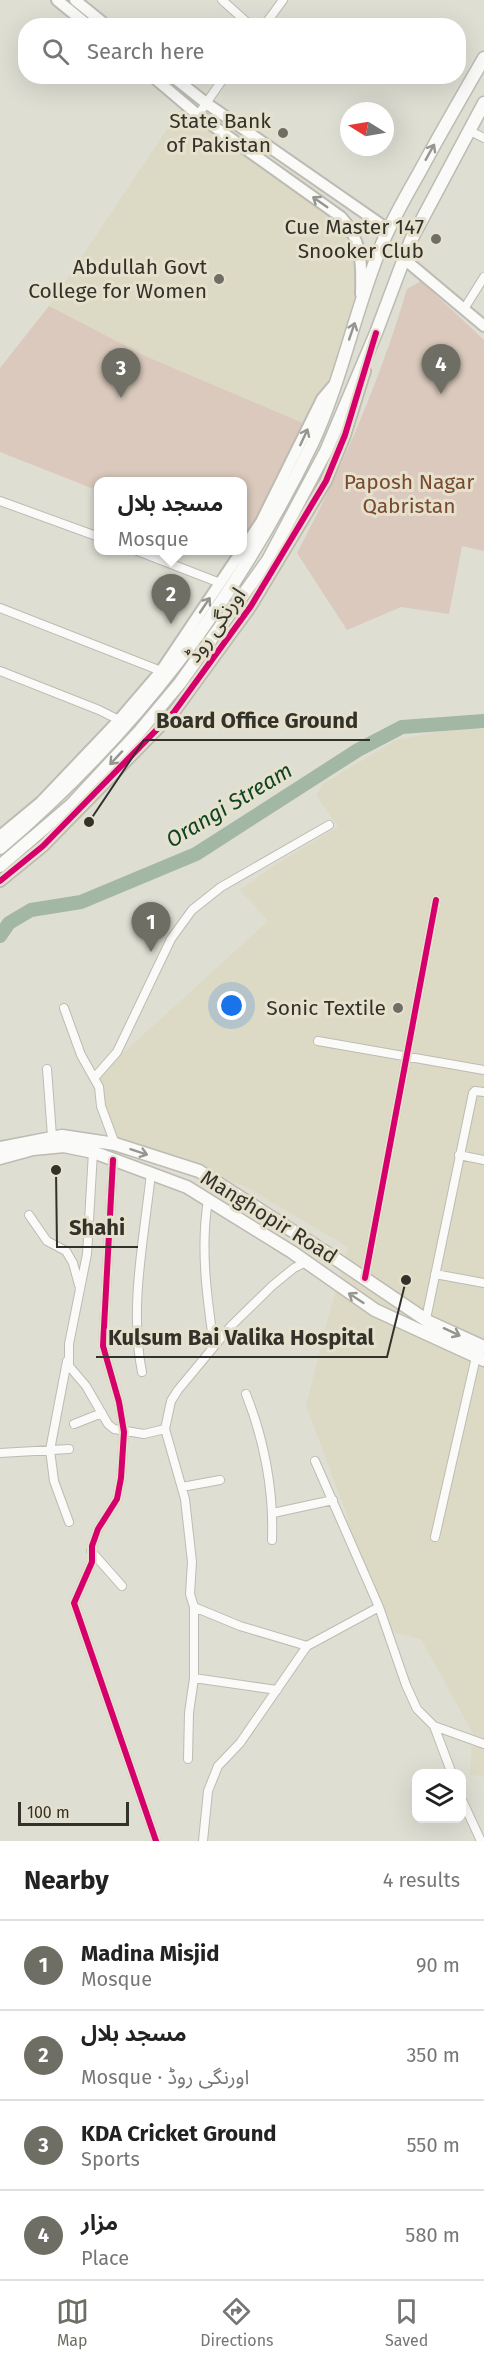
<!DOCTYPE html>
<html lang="en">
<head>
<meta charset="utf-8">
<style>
  :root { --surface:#fff; --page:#f6f6f6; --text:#222; --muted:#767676; --line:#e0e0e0; --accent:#6f6e65 }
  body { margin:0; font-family:"Fira Sans","Noto Sans Arabic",sans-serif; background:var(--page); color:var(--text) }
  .controls { position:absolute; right:18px; bottom:18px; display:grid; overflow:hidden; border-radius:12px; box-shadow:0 6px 24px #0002 }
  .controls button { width:54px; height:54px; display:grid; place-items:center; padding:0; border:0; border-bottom:2px solid var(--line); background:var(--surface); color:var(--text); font:30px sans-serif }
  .compass { position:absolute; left:340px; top:102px; width:54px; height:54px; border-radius:50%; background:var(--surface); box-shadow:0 6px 24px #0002; rotate:281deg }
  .scale { position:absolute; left:18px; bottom:15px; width:111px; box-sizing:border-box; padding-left:6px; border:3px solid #33322a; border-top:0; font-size:16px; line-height:21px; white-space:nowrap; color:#33322a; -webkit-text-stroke:4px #e5e1cd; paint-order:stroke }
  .you { position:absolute; left:232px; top:1006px; width:21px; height:21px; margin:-15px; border:4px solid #fff; border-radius:50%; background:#1a73e8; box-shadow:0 0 0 9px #1a73e833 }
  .badge { display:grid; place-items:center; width:39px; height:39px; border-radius:50%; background:var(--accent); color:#fff; font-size:20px; font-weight:700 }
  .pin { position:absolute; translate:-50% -50px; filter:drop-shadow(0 2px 3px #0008) }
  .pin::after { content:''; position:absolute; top:32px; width:21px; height:18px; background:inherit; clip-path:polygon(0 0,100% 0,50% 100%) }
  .popup { position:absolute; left:94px; top:477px; width:153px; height:78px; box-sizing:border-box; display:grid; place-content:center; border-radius:12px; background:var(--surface); filter:drop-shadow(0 2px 4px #0005); font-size:20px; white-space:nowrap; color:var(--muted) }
  .popup b { font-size:22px; color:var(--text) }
  .popup::after { content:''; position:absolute; left:50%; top:100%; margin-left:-12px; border:12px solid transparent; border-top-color:var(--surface) }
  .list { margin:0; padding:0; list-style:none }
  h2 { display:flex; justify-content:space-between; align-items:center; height:78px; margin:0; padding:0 24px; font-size:26px }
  h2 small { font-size:20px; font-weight:400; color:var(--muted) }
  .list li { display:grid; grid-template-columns:39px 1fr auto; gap:18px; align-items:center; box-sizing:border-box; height:90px; padding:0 24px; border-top:2px solid var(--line) }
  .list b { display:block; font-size:22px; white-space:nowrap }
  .list p { margin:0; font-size:20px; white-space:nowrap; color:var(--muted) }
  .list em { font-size:20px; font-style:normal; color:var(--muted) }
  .icon { flex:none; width:33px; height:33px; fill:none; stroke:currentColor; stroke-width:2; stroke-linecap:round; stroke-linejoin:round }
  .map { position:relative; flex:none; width:484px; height:1841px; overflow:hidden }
  .search { position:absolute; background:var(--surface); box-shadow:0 6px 24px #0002; left:18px; right:18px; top:18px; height:66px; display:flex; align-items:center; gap:15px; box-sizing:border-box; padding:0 21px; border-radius:24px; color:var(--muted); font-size:22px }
  .sheet { height:438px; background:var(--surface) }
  nav { display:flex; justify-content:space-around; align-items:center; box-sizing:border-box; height:84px; border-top:2px solid var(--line); background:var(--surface); font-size:16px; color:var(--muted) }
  nav a { display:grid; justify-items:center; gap:3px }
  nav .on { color:var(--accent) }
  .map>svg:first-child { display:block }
  .built { fill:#dcd9c5 }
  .green { fill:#dac9bc }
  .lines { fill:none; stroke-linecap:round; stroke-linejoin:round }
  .river { stroke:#a3b8a4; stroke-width:14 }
  .street-casing { stroke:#bdbbb3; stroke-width:10 }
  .secondary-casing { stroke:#bdbbb3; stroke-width:14 }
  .primary-casing { stroke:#bdbbb3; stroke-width:15 }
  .street { stroke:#fafaf8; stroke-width:8 }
  .secondary { stroke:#fafaf8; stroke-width:10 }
  .primary { stroke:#fafaf8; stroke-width:12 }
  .cycleway-casing { stroke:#e5e1cd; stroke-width:10 }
  .cycleway { stroke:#d6006c; stroke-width:6 }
  .oneway { stroke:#969691 }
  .poi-dot { fill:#6f6e65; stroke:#e5e1cd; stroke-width:2 }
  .labels { text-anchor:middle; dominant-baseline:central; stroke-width:6; stroke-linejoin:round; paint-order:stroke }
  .poi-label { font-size:21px; fill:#33322a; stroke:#e5e1cd; text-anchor:end }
  .park-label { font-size:21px; fill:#7a4930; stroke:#e5e1cd }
  .street-label { font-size:21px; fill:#33322a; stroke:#e5e1cd }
  .water-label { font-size:22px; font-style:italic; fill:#0f4323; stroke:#e5e1cd }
  .leader { fill:none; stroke:#33322a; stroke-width:2 }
  .callout-dot { fill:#33322a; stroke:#e5e1cd; stroke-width:2 }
  .callout-label { font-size:22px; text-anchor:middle; font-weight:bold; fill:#33322a; stroke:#e5e1cd; stroke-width:6; stroke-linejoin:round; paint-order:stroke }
</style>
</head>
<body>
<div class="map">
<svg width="484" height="1841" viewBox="0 0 484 1841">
  <rect width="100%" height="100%" fill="#dfded3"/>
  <path class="built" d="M184,104L327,203L373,259L370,294L341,381L312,427L145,356L49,306Z
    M458,728L484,729V1776L470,1775L472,1747L478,1743L421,1639L384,1630L338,1519L349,1520L306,1406L326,1326L348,1247L246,1187L150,1148L116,1139L95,1079L268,921L240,890L273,866L338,827L316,795L323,784L396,740Z"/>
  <path class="green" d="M421,281L484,340V551L462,546L449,614L401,607L347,630L297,553C342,468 380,381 407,289Z
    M49,306L145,356L312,427L243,548V482H99V491L0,452V368Z"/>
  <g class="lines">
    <path class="river" d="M0,936L9,923L31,910L81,902L196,854L358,750L402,727L484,721"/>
    <g class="street-casing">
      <path id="street" d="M222,0L251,26
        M264,26L283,0
        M198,115L225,76
        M470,131L484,138
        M464,309L484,277
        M0,501L99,537
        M135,550L220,583
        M0,608L161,671
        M0,671L99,710L119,720
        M64,1008L81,1055L99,1087L101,1106L115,1144
        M318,1041L484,1070
        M47,1069L52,1136
        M95,1077L117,1052L171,939L192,910L221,887L329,825
        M93,1152L87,1254L69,1344V1366L86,1386L108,1424L114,1429L144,1434L165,1429
        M459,1155L484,1160
        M113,1160L103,1346L119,1402L124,1432L121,1478L117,1499L98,1529L92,1546V1562L74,1603L156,1841
        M208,1200C200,1249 207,1298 214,1346
        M29,1215L47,1241L66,1251L73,1263L79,1285
        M306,1262L294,1268L272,1286L231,1326L178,1390L171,1401L165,1429L185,1499L192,1562L190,1594L194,1607L240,1626L307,1646
        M435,1274L484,1283
        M365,1278L436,900
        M426,1319L473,1093L475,1091L484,1092
        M67,1361L50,1450L54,1481L69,1522
        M142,1372C129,1308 144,1239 151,1173
        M246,1394C264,1439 274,1491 272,1540
        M74,1424L102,1413
        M0,1453L69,1449
        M315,1461L379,1607L406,1685L417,1709L434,1726L452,1774
        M182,1487L220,1480
        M273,1513L333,1500
        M435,1537L476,1357
        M91,1551L122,1586
        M194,1678L277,1690
        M434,1726L484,1744
        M188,1759L189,1713L194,1678V1607
        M462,1800L481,1841
        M203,1841L208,1791L218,1766L240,1743L307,1646L379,1607"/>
    </g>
    <g class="secondary-casing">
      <path id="secondary" d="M57,0L89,26
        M75,0L107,26
        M152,76L198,115L341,217C362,239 362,265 361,294
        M172,76L206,103L389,230
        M403,258L484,326
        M0,836L41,802L119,720L161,671L261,522L322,399L333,386
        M0,881L43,846L174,712L251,606L326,481L345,435L365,371"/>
    </g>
    <g class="primary-casing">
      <path id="primary" d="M0,848C133,735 236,601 312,444C342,380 355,309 382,244C392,220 406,196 419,173C440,134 462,96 484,58
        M0,866L71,805L139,732L180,683L268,560L326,451L376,333L411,240L484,103
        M0,1148L62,1136L115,1144L199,1171L327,1253L429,1322L484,1347
        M0,1158L33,1149L64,1146L93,1152L187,1187L292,1252L375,1310L484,1360"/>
    </g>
    <use href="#street" class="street"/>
    <use href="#secondary" class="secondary"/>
    <use href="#primary" class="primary"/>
    <g class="cycleway-casing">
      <path id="cycleway" d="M0,881L43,846L174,712L251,606L326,481L345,435L376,333
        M113,1160L103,1346L119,1402L124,1432L121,1478L117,1499L98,1529L92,1546V1562L74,1603L156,1841
        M365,1278L436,900"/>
    </g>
    <use href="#cycleway" class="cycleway"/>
  </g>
  <defs><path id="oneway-shaft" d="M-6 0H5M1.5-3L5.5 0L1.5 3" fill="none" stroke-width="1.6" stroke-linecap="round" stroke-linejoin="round" transform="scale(1.5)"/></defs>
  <g class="oneway">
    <use href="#oneway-shaft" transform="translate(430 152) rotate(-61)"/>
    <use href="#oneway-shaft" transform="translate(320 202) rotate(-145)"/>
    <use href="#oneway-shaft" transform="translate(352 331) rotate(-71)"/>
    <use href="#oneway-shaft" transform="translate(304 437) rotate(-65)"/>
    <use href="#oneway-shaft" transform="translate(205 605) rotate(-56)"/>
    <use href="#oneway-shaft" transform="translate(116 758) rotate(133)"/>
    <use href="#oneway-shaft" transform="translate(139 1152) rotate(18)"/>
    <use href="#oneway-shaft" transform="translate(356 1298) rotate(-147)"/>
    <use href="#oneway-shaft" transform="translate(452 1332) rotate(25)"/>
  </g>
  <g class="poi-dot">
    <circle cx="283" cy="133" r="6"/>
    <circle cx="436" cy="239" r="6"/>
    <circle cx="219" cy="279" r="6"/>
    <circle cx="398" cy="1008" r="6"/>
  </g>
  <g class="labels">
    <g class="poi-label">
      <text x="271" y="121">State Bank<tspan x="271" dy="24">of Pakistan</tspan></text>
      <text x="424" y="227">Cue Master 147<tspan x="424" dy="24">Snooker Club</tspan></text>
      <text x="207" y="267">Abdullah Govt<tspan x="207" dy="24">College for Women</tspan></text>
      <text x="386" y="1008">Sonic Textile</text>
    </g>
    <g class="park-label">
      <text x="409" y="482">Paposh Nagar<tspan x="409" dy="24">Qabristan</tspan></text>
    </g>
    <g class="street-label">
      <text transform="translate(216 625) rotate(-55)">اورنگی روڈ</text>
      <text transform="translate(269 1217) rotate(32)">Manghopir Road</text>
    </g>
    <g class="water-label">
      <text transform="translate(229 805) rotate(-31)">Orangi Stream</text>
    </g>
  </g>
  <path class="leader" d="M89 822L144 740H370M56 1170L57 1247H138M406 1280L387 1357H96"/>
  <g class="callout-dot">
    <circle cx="89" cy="822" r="6"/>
    <circle cx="56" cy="1170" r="6"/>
    <circle cx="406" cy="1280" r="6"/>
  </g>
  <g class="callout-label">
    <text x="257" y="728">Board Office Ground</text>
    <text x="97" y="1235">Shahi</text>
    <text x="241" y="1345">Kulsum Bai Valika Hospital</text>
  </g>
</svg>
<div class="controls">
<button><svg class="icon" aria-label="layers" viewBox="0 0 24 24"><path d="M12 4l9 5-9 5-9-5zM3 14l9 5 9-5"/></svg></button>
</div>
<svg class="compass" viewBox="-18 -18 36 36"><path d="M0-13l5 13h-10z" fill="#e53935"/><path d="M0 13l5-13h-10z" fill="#767676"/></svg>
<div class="scale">100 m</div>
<div class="you"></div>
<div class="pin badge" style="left:151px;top:952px">1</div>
<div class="pin badge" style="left:171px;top:624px">2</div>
<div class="popup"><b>مسجد بلال</b>Mosque</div>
<div class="pin badge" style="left:121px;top:398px">3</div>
<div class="pin badge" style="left:441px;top:394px">4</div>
<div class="search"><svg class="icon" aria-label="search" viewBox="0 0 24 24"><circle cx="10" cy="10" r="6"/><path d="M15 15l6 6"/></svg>Search here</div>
</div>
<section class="sheet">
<h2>Nearby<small>4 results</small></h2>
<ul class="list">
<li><span class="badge">1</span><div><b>Madina Misjid</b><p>Mosque</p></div><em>90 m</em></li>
<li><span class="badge">2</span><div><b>مسجد بلال</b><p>Mosque · اورنگی روڈ</p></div><em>350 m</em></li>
<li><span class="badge">3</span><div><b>KDA Cricket Ground</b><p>Sports</p></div><em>550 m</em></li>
<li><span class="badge">4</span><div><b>مزار</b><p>Place</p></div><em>580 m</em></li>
</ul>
</section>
<nav>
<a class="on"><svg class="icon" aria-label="map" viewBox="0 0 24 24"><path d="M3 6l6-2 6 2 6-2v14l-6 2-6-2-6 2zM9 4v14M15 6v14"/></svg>Map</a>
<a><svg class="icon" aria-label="directions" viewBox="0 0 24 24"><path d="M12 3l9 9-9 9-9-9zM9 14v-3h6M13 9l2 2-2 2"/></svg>Directions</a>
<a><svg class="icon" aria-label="saved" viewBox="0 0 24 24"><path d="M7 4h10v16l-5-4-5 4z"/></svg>Saved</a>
</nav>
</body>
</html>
